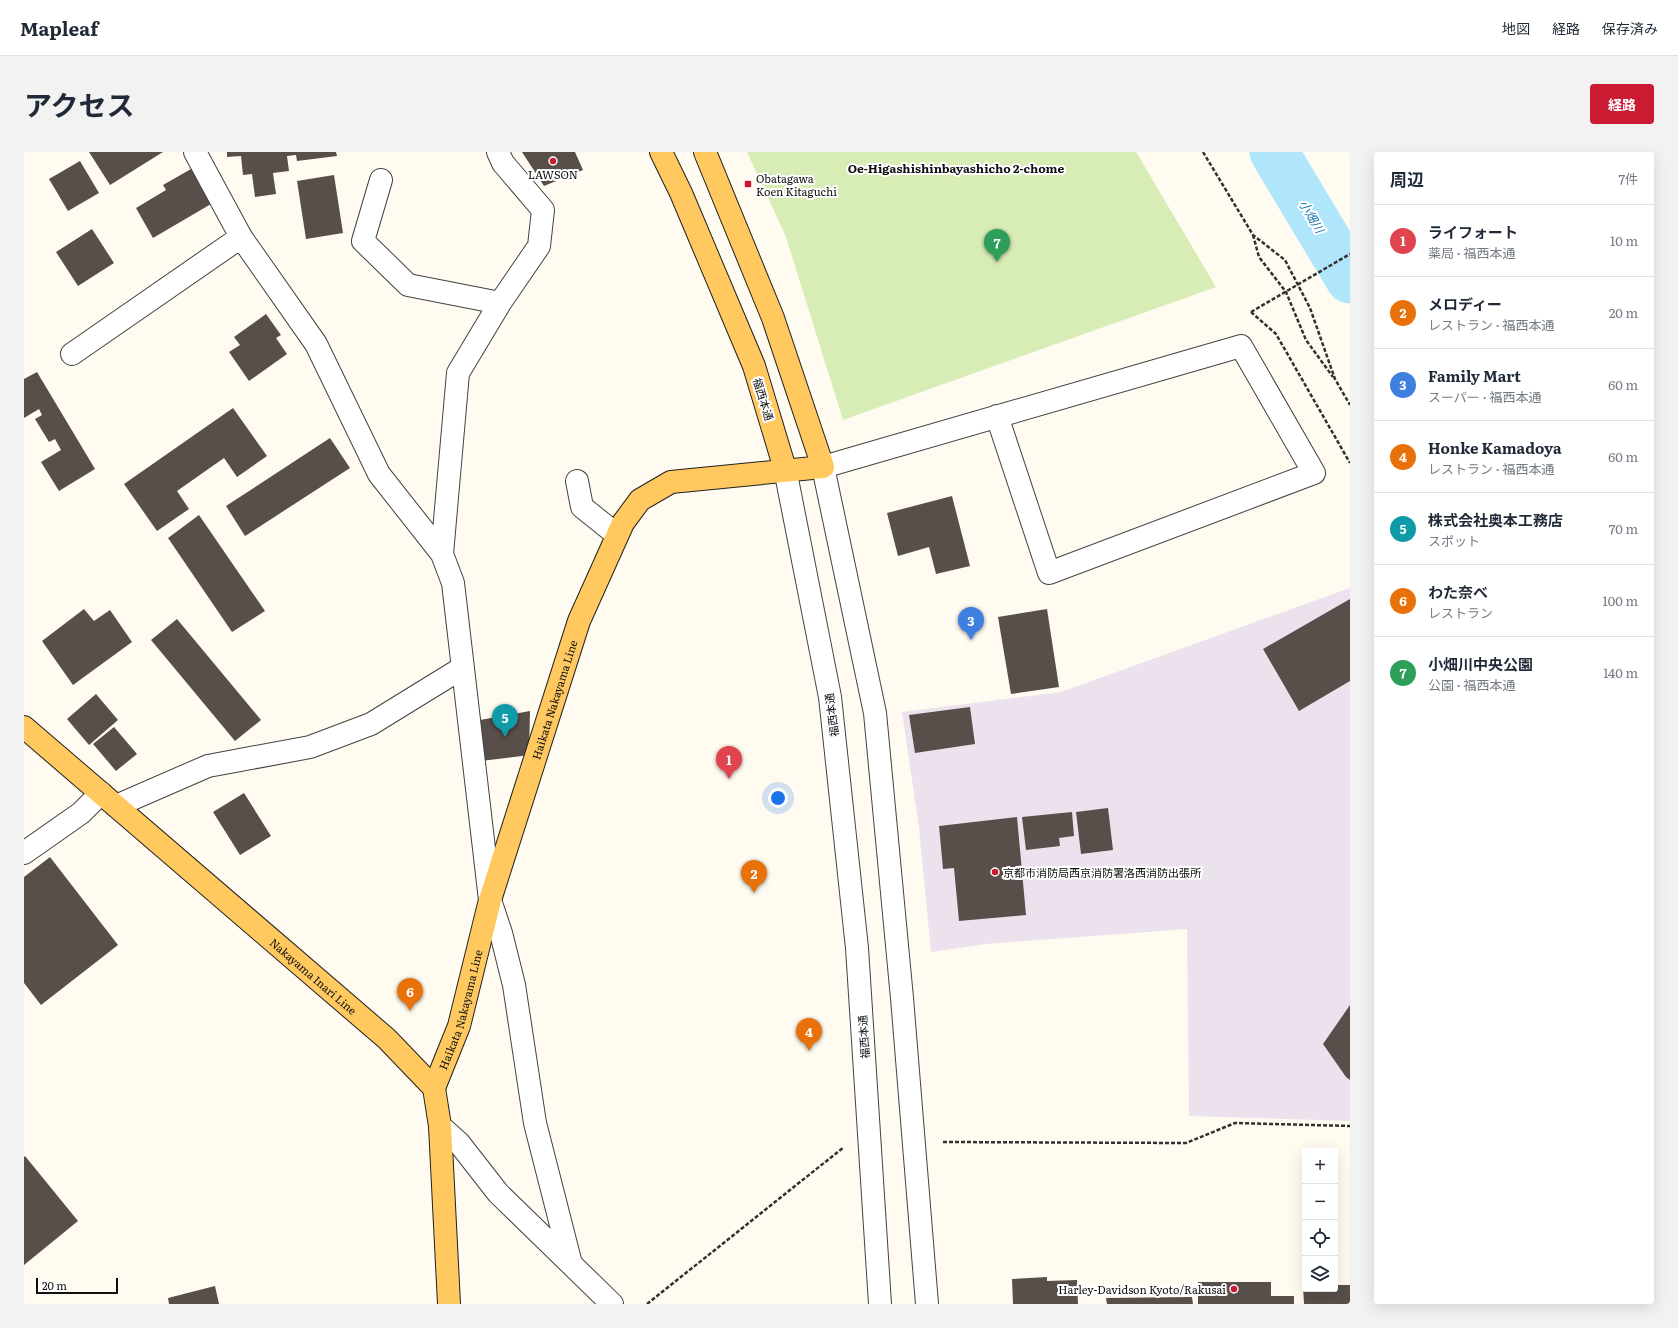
<!DOCTYPE html>
<html lang="ja">
<head>
<meta charset="utf-8">
<style>
  :root { --surface:#fff; --page:#f2f2f3; --text:#1f2937; --muted:#747a83; --line:#e0e1e3; --accent:#cb1b33 }
  body { margin:0; font-family:Literata,"Noto Sans JP",serif; background:var(--page); color:var(--text) }
  .controls { position:absolute; right:12px; bottom:12px; display:grid; overflow:hidden; border-radius:4px; box-shadow:0 4px 16px #0002 }
  .controls button { width:36px; height:36px; display:grid; place-items:center; padding:0; border:0; border-bottom:1px solid var(--line); background:var(--surface); color:var(--text); font:20px sans-serif }
  .scale { position:absolute; left:12px; bottom:10px; width:82px; box-sizing:border-box; padding-left:4px; border:2px solid #0f0f0f; border-top:0; font-size:11px; line-height:14px; white-space:nowrap; color:#0f0f0f; -webkit-text-stroke:3px #fff; paint-order:stroke }
  .you { position:absolute; left:754px; top:646px; width:14px; height:14px; margin:-10px; border:3px solid #fff; border-radius:50%; background:#1a73e8; box-shadow:0 0 0 6px #1a73e833 }
  .badge { display:grid; place-items:center; width:26px; height:26px; border-radius:50%; background:var(--accent); color:#fff; font-size:13px; font-weight:700 }
  .pin { position:absolute; translate:-50% -33px; filter:drop-shadow(0 1px 2px #0008) }
  .pin::after { content:''; position:absolute; top:21px; width:14px; height:12px; background:inherit; clip-path:polygon(0 0,100% 0,50% 100%) }
  .list { margin:0; padding:0; list-style:none }
  h2 { display:flex; justify-content:space-between; align-items:center; height:52px; margin:0; padding:0 16px; font-size:17px }
  h2 small { font-size:13px; font-weight:400; color:var(--muted) }
  .list li { display:grid; grid-template-columns:26px 1fr auto; gap:12px; align-items:center; box-sizing:border-box; height:72px; padding:0 16px; border-top:1px solid var(--line) }
  .list b { display:block; font-size:15px; white-space:nowrap }
  .list p { margin:0; font-size:13px; white-space:nowrap; color:var(--muted) }
  .list em { font-size:13px; font-style:normal; color:var(--muted) }
  .icon { flex:none; width:22px; height:22px; fill:none; stroke:currentColor; stroke-width:2; stroke-linecap:round; stroke-linejoin:round }
  .map { position:relative; flex:none; width:1326px; height:1152px; overflow:hidden; border-radius:4px }
  header { display:flex; align-items:center; gap:24px; box-sizing:border-box; height:56px; padding:0 20px; background:var(--surface); border-bottom:1px solid var(--line) }
  header strong { font-size:19px }
  nav { display:flex; gap:22px; margin-inline-start:auto; font-size:14px }
  .intro { display:flex; align-items:center; justify-content:space-between; box-sizing:border-box; height:96px; padding:0 24px }
  h1 { margin:0; font-size:28px }
  .button { padding:10px 18px; border-radius:4px; background:var(--accent); color:#fff; font-size:14px; font-weight:700 }
  main { display:flex; gap:24px; padding:0 24px }
  aside { flex:1; background:var(--surface); border-radius:4px; box-shadow:0 4px 16px #0002 }
  .map>svg:first-child { display:block }
  .industrial { fill:#ebe2ee }
  .green { fill:#d8edb6 }
  .lines { fill:none; stroke-linecap:round; stroke-linejoin:round }
  .river { stroke:#b0e6fb; stroke-width:49 }
  .building { fill:#584e4a }
  .minor-casing { stroke:#424242; stroke-width:24 }
  .major-casing { stroke:#202020; stroke-width:24 }
  .path { stroke:#313131; stroke-width:2.5; stroke-dasharray:4 2; stroke-linecap:butt }
  .minor { stroke:#fff; stroke-width:22 }
  .major { stroke:#ffc960; stroke-width:22 }
  .path-bridge { stroke:#313131; stroke-width:2.5; stroke-dasharray:4 2; stroke-linecap:butt }
  .poi-dot { fill:#cb1b33; stroke:#fff; stroke-width:1.5 }
  .labels { text-anchor:middle; dominant-baseline:central; stroke-width:4; stroke-linejoin:round; paint-order:stroke }
  .poi-label { font-size:11px; fill:#0f0f0f; stroke:#fff; text-anchor:start }
  .street-label { font-size:11px; fill:#0f0f0f; stroke:#fff }
  .neighbourhood-label { font-size:12px; font-weight:bold; fill:#0f0f0f; stroke:#fff }
  .water-label { font-size:12px; font-style:italic; fill:#0d75ab; stroke:#fff }
</style>
</head>
<body>
<header>
<strong>Mapleaf</strong>
<nav><a>地図</a><a>経路</a><a>保存済み</a></nav>
</header>
<div class="intro"><h1>アクセス</h1><a class="button">経路</a></div>
<main>
<div class="map">
<svg width="1326" height="1152" viewBox="0 0 1326 1152">
  <rect width="100%" height="100%" fill="#fffbf0"/>
  <path class="industrial" d="M1326,436V969L1165,964L1163,777L962,792L907,800L895,676L878,560L1037,540Z"/>
  <path class="green" d="M723,0H1112L1192,135L819,268L762,85Z"/>
  <g class="lines">
    <path class="river" d="M1250,0L1326,127"/>
  </g>
  <path class="building" d="M65,0H139L86,33Z
    M203,0H312L313,4L273,9L272,3L263,4L265,19L249,21L252,42L231,45L228,22L219,23L217,4L203,5Z
    M498,0H551L559,18L520,34Z
    M56,9L75,41L44,59L25,27Z
    M167,17L187,52L129,86L112,56L142,38L139,33Z
    M310,23L319,81L282,87L273,29Z
    M68,77L90,111L54,134L32,100Z
    M242,162L257,183L252,186L263,202L225,229L205,200L216,193L210,185Z
    M13,220L71,317L35,339L17,310L37,298L31,287L25,290L11,267L18,263L15,257L0,266V227Z
    M209,256L243,304L213,325L200,306L153,339L165,357L133,379L100,332Z
    M306,286L326,316L221,384L202,354Z
    M928,344L946,414L912,422L905,395L874,404L863,361Z
    M175,363L241,459L208,480L144,386Z
    M1326,447V529L1275,559L1239,497Z
    M60,457L70,469L86,458L108,490L49,533L18,489Z
    M1023,457L1035,535L987,542L974,465Z
    M153,467L237,568L211,589L127,488Z
    M72,542L94,568L65,593L43,567Z
    M946,555L951,592L891,601L885,563Z
    M506,559L505,603L457,609L456,568Z
    M90,575L113,602L92,619L69,592Z
    M220,641L247,684L216,703L189,660Z
    M1084,656L1089,698L1057,702L1052,660Z
    M1048,660L1050,684L1035,686L1036,694L1002,698L998,665Z
    M993,665L1002,763L935,769L930,716L919,717L915,674Z
    M26,705L94,793L17,853L0,831V725Z
    M1326,853V928L1322,925L1299,892Z
    M1,1004L54,1069L0,1113V1005Z
    M1023,1125V1129L1053,1128L1054,1152H989L988,1127Z
    M1174,1130H1247V1144H1270V1152H1174Z
    M1311,1133H1326V1152H1280L1279,1134H1281V1137H1311Z
    M191,1134L195,1152H145L144,1146Z
    M1168,1145L1169,1152H1083L1082,1146Z"/>
  <g class="lines">
    <g class="minor-casing">
      <path id="minor" d="M171,0L217,85L292,192L355,322L418,402L429,431L466,748L477,781L490,833L511,971L547,1112
        M357,28L339,89L384,133L476,151
        M48,202L217,85
        M761,317L806,545L833,796L856,1152
        M553,329L558,355L593,383
        M418,402L434,221L476,151L515,94L519,58L479,11L474,0
        M92,654L184,614L286,595L347,572L438,516
        M0,701L57,661L77,641
        M416,974L435,991L474,1041L588,1152
        M903,1152L878,846L851,561L799,315L1217,194L1290,321L1025,421L973,264"/>
    </g>
    <g class="major-casing">
      <g id="major">
        <path d="M637,0L657,41L730,214L761,317"/>
        <path id="s1" d="M0,575L363,887L410,936L416,974L425,1152"/>
        <path id="s2" d="M410,936L435,874L466,748L555,469L599,371L616,348L647,330L799,315L749,166L681,0"/>
      </g>
    </g>
    <path class="path" d="M1179,0L1229,83L1261,108L1286,156L1311,227L1326,253
      M1229,83L1235,105L1262,140L1282,188L1309,225
      M1227,160L1252,182L1326,311
      M919,990L1162,991L1211,971L1326,974
      M623,1152L820,995"/>
    <use href="#minor" class="minor"/>
    <use href="#major" class="major"/>
    <path class="path-bridge" d="M1227,160L1326,102"/>
  </g>
  <g class="poi-dot">
    <circle cx="529" cy="9" r="4"/>
    <rect x="720" y="28" width="8" height="8" rx="2"/>
    <circle cx="971" cy="720" r="4"/>
    <circle cx="1210" cy="1137" r="4"/>
  </g>
  <g class="labels">
    <g class="poi-label">
      <text x="529" y="22" text-anchor="middle">LAWSON</text>
      <text x="732" y="26">Obatagawa<tspan x="732" dy="13">Koen Kitaguchi</tspan></text>
      <text x="979" y="720">京都市消防局西京消防署洛西消防出張所</text>
      <text x="1202" y="1137" text-anchor="end">Harley-Davidson Kyoto/Rakusai</text>
    </g>
    <g class="street-label">
      <text transform="translate(740 247) rotate(73)">福西本通</text>
      <text stroke="none"><textPath href="#s2" startOffset="407">Haikata Nakayama Line</textPath></text>
      <text transform="translate(807 563) rotate(-97)">福西本通</text>
      <text stroke="none"><textPath href="#s1" startOffset="382">Nakayama Inari Line</textPath></text>
      <text stroke="none"><textPath href="#s2" startOffset="83">Haikata Nakayama Line</textPath></text>
      <text transform="translate(839 885) rotate(-94)">福西本通</text>
    </g>
    <g class="neighbourhood-label">
      <text x="932" y="16">Oe-Higashishinbayashicho 2-chome</text>
    </g>
    <g class="water-label">
      <text transform="translate(1288 64) rotate(59)">小畑川</text>
    </g>
  </g>
</svg>
<div class="controls">
<button>+</button>
<button>−</button>
<button><svg class="icon" aria-label="locate" viewBox="0 0 24 24"><circle cx="12" cy="12" r="6"/><path d="M12 2v4M12 18v4M2 12h4M18 12h4"/></svg></button>
<button><svg class="icon" aria-label="layers" viewBox="0 0 24 24"><path d="M12 4l9 5-9 5-9-5zM3 14l9 5 9-5"/></svg></button>
</div>
<div class="scale">20 m</div>
<div class="you"></div>
<div class="pin badge" style="left:705px;top:627px;background:#e0444e">1</div>
<div class="pin badge" style="left:730px;top:741px;background:#e8710a">2</div>
<div class="pin badge" style="left:947px;top:488px;background:#3f7fe0">3</div>
<div class="pin badge" style="left:785px;top:899px;background:#e8710a">4</div>
<div class="pin badge" style="left:481px;top:585px;background:#0f9aa8">5</div>
<div class="pin badge" style="left:386px;top:859px;background:#e8710a">6</div>
<div class="pin badge" style="left:973px;top:110px;background:#2e9e5b">7</div>
</div>
<aside>
<h2>周辺<small>7件</small></h2>
<ul class="list">
<li><span class="badge" style="background:#e0444e">1</span><div><b>ライフォート</b><p>薬局 · 福西本通</p></div><em>10 m</em></li>
<li><span class="badge" style="background:#e8710a">2</span><div><b>メロディー</b><p>レストラン · 福西本通</p></div><em>20 m</em></li>
<li><span class="badge" style="background:#3f7fe0">3</span><div><b>Family Mart</b><p>スーパー · 福西本通</p></div><em>60 m</em></li>
<li><span class="badge" style="background:#e8710a">4</span><div><b>Honke Kamadoya</b><p>レストラン · 福西本通</p></div><em>60 m</em></li>
<li><span class="badge" style="background:#0f9aa8">5</span><div><b>株式会社奥本工務店</b><p>スポット</p></div><em>70 m</em></li>
<li><span class="badge" style="background:#e8710a">6</span><div><b>わた奈べ</b><p>レストラン</p></div><em>100 m</em></li>
<li><span class="badge" style="background:#2e9e5b">7</span><div><b>小畑川中央公園</b><p>公園 · 福西本通</p></div><em>140 m</em></li>
</ul>
</aside>
</main>
</body>
</html>
